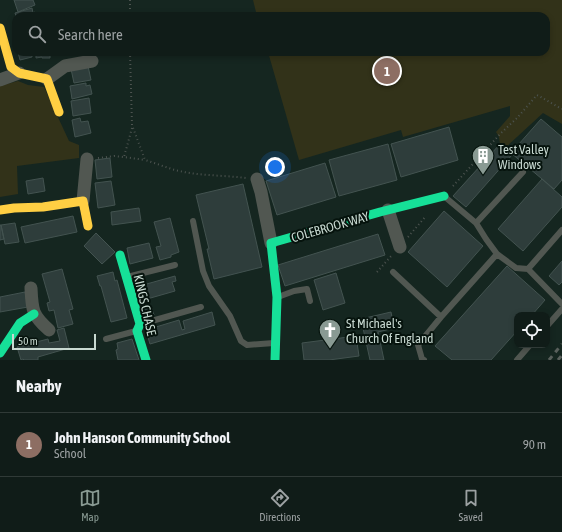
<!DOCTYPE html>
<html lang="en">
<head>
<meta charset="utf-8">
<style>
  :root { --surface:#101c18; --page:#1e2925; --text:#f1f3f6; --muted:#9ca1a2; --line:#303a37; --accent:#899a93 }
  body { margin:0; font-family:"Asap Condensed",sans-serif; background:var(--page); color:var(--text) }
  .controls { position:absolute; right:12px; bottom:12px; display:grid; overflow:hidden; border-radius:8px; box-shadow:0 2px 6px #0003 }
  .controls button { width:36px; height:36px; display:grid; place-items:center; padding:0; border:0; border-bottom:1px solid var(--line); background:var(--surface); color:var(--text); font:20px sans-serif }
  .scale { position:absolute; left:12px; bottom:10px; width:84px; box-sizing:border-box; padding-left:4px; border:2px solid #c8d9d1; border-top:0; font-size:11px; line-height:14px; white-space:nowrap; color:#c8d9d1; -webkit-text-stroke:3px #06130d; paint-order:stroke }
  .you { position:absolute; left:275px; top:167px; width:14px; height:14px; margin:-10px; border:3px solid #fff; border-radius:50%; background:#1a73e8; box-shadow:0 0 0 6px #1a73e833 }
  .badge { display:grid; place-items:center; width:26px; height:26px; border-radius:50%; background:var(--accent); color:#fff; font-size:13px; font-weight:700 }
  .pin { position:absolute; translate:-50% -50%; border:2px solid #fff; box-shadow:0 1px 4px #0006 }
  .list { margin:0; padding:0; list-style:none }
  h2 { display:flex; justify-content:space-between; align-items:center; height:52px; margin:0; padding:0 16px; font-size:17px }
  h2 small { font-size:13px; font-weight:400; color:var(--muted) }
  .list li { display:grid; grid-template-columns:26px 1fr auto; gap:12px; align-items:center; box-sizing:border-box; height:64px; padding:0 16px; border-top:1px solid var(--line) }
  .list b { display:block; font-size:15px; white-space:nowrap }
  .list p { margin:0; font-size:13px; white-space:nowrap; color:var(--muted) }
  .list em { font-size:13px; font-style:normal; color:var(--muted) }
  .icon { flex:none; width:22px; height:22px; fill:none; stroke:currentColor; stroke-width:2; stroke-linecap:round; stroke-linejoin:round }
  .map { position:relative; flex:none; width:562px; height:360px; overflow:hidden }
  .search { position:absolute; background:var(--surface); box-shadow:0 2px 6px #0003; left:12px; right:12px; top:12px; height:44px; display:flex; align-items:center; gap:10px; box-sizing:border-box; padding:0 14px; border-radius:12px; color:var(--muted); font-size:15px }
  .sheet { height:116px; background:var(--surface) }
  nav { display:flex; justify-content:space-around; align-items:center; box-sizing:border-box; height:56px; border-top:1px solid var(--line); background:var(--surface); font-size:11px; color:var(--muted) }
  nav a { display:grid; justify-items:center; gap:2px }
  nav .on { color:var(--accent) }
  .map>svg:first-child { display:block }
  .green { fill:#323219 }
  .building { fill:#2e3d3b; stroke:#435350 }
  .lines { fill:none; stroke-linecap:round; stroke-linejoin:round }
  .path { stroke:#4d5450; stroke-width:2; stroke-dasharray:1 3; stroke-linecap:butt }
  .lane { stroke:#515751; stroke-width:6 }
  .street { stroke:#515751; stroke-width:13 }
  .fast { stroke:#16e098; stroke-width:9 }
  .slow { stroke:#ffcf43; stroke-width:9 }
  .rail { stroke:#59605c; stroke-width:3; stroke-dasharray:5 5; stroke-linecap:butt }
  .labels { text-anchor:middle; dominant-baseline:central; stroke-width:4; stroke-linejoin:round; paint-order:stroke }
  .poi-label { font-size:13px; fill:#c8d9d1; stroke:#06130d; text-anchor:start }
  .street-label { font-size:13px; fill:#c8d9d1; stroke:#06130d }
</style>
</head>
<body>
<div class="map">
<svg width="562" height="360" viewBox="0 0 562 360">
  <rect width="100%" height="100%" fill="#152620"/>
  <path class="green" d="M253,0H562V124L543,113L504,149L500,144L499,137L496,132L510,116V106L403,137L401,130L299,160L268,52H546V16H257Z
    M18,81L28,85L44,87L69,141L79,145V158L17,166L18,194L0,197V86Z"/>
  <path class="building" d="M14,0H33L35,5L18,12Z
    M32,8L33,13L35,12L37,16H16L15,13Z
    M18,52H32V57L20,60Z
    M36,52H51L52,55H50V58H42V57L36,58Z
    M88,66L91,80L74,83L71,69Z
    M86,83V86L90,85L92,94L72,99L70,86Z
    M89,98L91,113L73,116L71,101Z
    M80,118L81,122L88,121L91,133L75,137L72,120Z
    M541,119L562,137V180L554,189L511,153Z
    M449,127L458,160L401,177L391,144Z
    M388,144L397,180L339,196L329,160Z
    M500,144L512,155L466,207L453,196Z
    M110,158L112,177L97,179L95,160Z
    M325,163L336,197L277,215L266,181Z
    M43,178L45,191L28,194L26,181Z
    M542,179L562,197V207L523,251L498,229Z
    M111,181L115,205L98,208L95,183Z
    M243,184L262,267L214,279L207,249H209L196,195Z
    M139,208L141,221L112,225L111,212Z
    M444,211L483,246L447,287L408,252Z
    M73,216L77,232L25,243L21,227Z
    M170,218L179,252L171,255V257L160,260L156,247L161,246L154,222Z
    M15,223L19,242L5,244L1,225Z
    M0,225H1L4,239L0,240Z
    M96,233L115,252L102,264L84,246Z
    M378,234L385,255L285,286L278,265Z
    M149,243L153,258L130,264L127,248Z
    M562,261V282L559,285L549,276Z
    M507,266L545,300L532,315H517V331L491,360H452L435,346Z
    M62,269L73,309L69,310L73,324L58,328L54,310L49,311L47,303L50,302L42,274Z
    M113,272L115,281L117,280L127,318L111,322L101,286H100L97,276Z
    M336,273L345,303L323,310L314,280Z
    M175,276L176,281L172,282L175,291L140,301L136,287Z
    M25,292L28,307L0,312V297Z
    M151,306L154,315L145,318L143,308Z
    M212,312L215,325L150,344L146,330L179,320L182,330L185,329L183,321Z
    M391,312L394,328L378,332L384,360H370L361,319Z
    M64,328L69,348L38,357V360H24L23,359L21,360L17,347L48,339L49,343L60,341L57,330Z
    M356,336L359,356L329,360H304L302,343Z
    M132,339L139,360H118L116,350L118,349L117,343Z"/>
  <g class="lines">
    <path class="path" d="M130,0V16
      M130,52L132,125L145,160C155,163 165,167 175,170C198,176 222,175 246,178
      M132,128L124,157L145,160
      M98,158L114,156L124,157
      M453,186L501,133L517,118L537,95L562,109
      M408,237L426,216
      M377,272L392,255"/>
    <path class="lane" d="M445,197L476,223L523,172
      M193,221L203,271L209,286L230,316L241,341L247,345L274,343
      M476,223L486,239L497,254L516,268L528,269L562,304
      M528,269L562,230
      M393,272L441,317
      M127,277L175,265
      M278,297L294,291L307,289L310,301
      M141,324L201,307
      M547,326L562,309
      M106,339L136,331
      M424,360L422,359L418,345L441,317L497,254
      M517,360L530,345"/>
    <path class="street" d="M47,79L65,66L92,61
      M0,80L19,73
      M257,179L261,192L271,243
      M83,201L87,159
      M388,210L400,247
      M31,288C32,310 32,315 49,330"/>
    <path class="fast" d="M120,255L140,324L137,331L146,360
      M0,353L20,323L34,314
      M275,360L277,297L271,243L380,212L444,196"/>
    <path class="slow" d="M0,28L11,67L19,73L47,79L59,112
      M0,210L14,208L43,207L83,201L88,226"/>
    <path class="rail" d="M549,360L562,344
      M558,360L562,355"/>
  </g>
  <defs>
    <g id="building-pin" transform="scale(1.15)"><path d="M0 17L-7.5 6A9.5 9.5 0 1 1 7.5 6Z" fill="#899a93" stroke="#06130d"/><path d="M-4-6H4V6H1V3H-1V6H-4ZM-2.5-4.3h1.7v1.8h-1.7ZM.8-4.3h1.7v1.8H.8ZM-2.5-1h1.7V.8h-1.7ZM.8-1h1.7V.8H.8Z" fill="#fff"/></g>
    <g id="church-pin" transform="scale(1.15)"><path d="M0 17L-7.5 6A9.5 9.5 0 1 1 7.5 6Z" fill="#899a93" stroke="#06130d"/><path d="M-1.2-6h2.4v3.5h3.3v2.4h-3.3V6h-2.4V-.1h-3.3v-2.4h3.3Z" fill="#fff"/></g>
  </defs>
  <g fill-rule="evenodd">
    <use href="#building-pin" x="483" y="156"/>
    <use href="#church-pin" x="330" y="330"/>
  </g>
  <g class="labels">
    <g class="poi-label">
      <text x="498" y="149">Test Valley<tspan x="498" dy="15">Windows</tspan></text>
      <text x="346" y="323">St Michael's<tspan x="346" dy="15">Church Of England</tspan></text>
    </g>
    <g class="street-label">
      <text transform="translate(330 227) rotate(-16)">COLEBROOK WAY</text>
      <text transform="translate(145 305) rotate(77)">KINGS CHASE</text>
    </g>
  </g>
</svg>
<div class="controls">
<button><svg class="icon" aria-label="locate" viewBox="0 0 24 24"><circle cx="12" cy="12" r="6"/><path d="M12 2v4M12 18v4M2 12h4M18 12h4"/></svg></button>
</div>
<div class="scale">50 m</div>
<div class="you"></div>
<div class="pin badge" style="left:387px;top:71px;background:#8d6e63">1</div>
<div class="search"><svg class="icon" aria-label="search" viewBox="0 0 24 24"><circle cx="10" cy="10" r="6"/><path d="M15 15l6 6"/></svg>Search here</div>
</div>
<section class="sheet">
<h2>Nearby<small></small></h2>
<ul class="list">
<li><span class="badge" style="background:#8d6e63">1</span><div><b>John Hanson Community School</b><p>School</p></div><em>90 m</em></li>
</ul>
</section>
<nav>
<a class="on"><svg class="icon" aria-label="map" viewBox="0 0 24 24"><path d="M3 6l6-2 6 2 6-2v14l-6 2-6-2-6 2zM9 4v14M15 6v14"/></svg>Map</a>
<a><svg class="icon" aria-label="directions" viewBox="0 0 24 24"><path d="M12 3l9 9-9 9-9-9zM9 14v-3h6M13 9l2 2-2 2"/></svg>Directions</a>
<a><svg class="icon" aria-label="saved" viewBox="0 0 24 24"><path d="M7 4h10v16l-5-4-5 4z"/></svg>Saved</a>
</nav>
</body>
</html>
